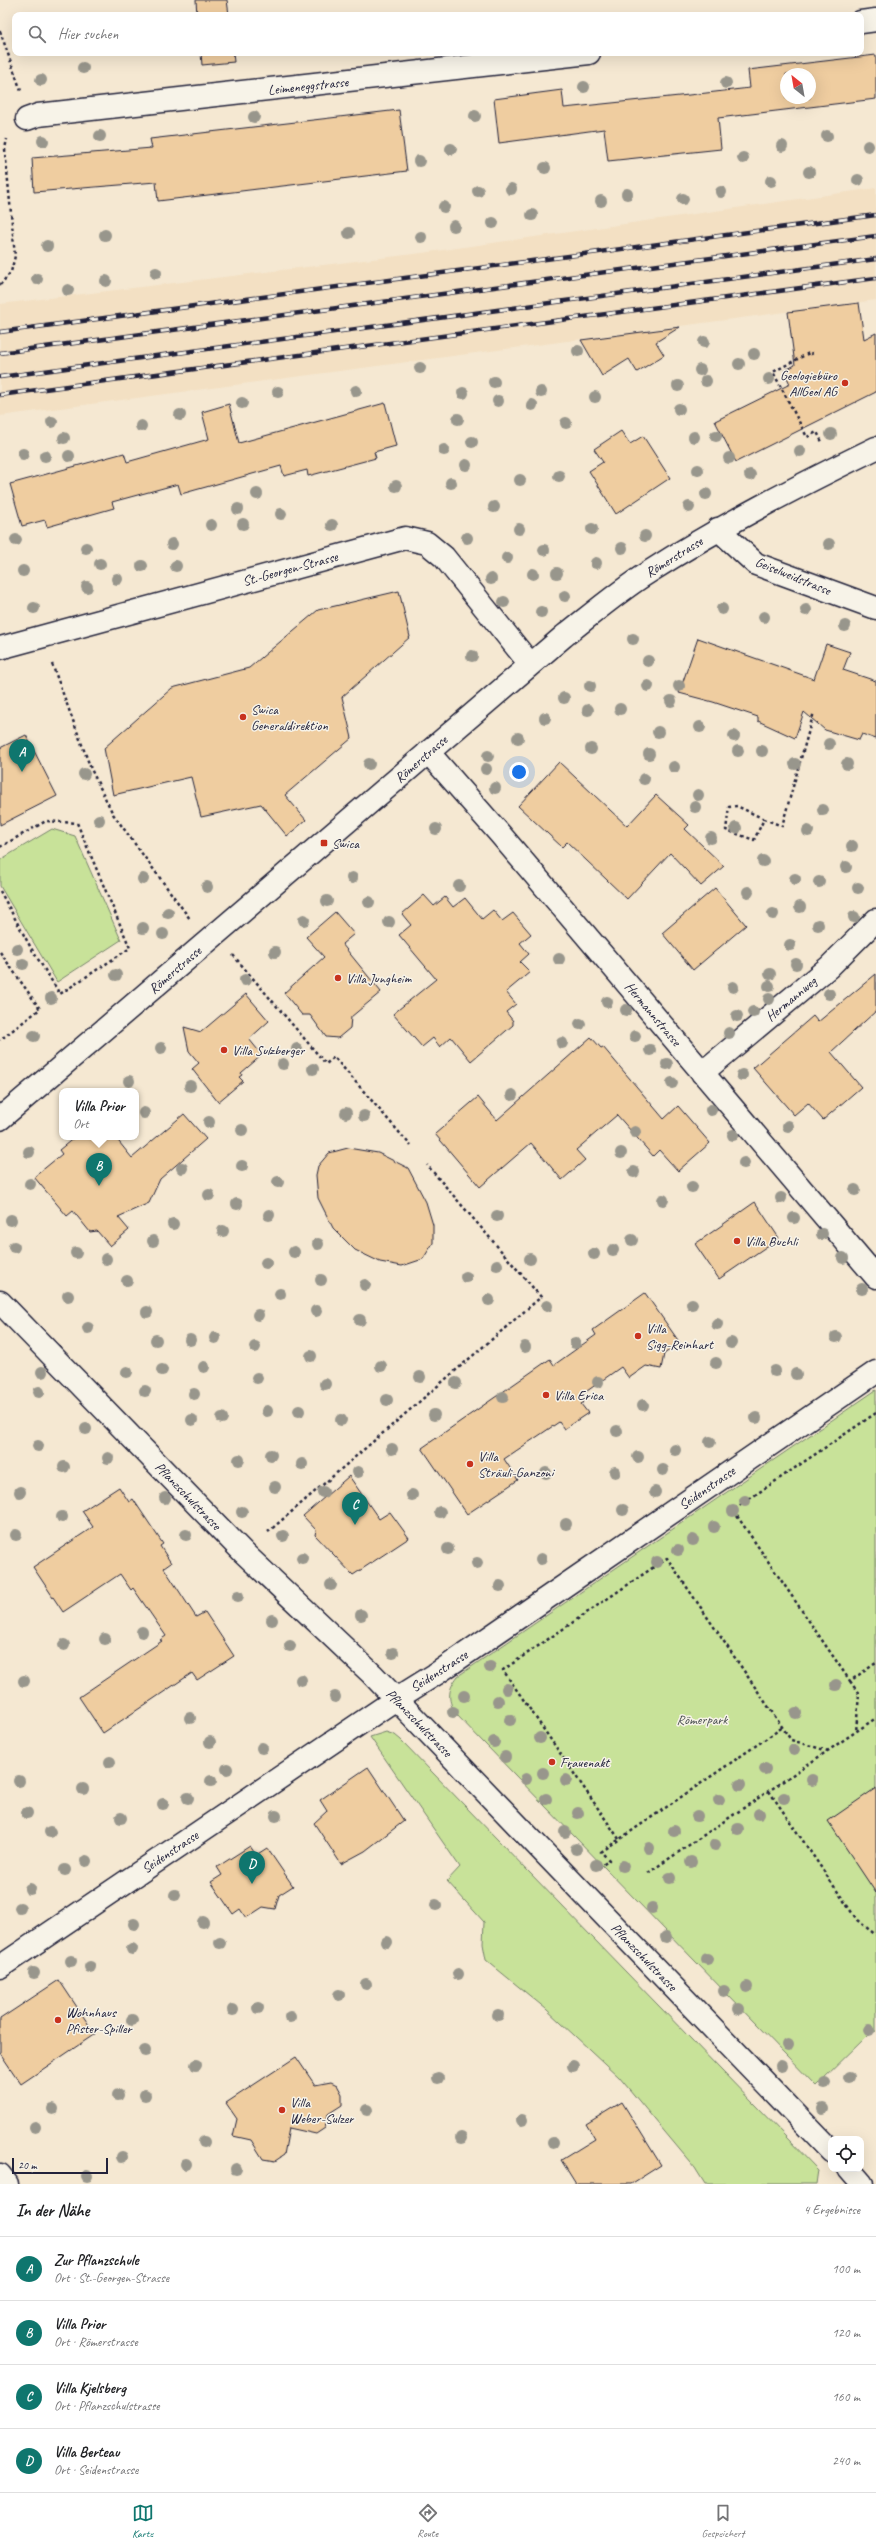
<!DOCTYPE html>
<html lang="de">
<head>
<meta charset="utf-8">
<style>
  :root { --surface:#fff; --page:#f6f6f6; --text:#202124; --muted:#757577; --line:#e0e0e0; --accent:#0f766e }
  body { margin:0; font-family:Caveat,sans-serif; background:var(--page); color:var(--text) }
  .controls { position:absolute; right:12px; bottom:12px; display:grid; overflow:hidden; border-radius:8px; box-shadow:0 4px 16px #0002 }
  .controls button { width:36px; height:36px; display:grid; place-items:center; padding:0; border:0; border-bottom:1px solid var(--line); background:var(--surface); color:var(--text); font:20px sans-serif }
  .compass { position:absolute; left:780px; top:68px; width:36px; height:36px; border-radius:50%; background:var(--surface); box-shadow:0 4px 16px #0002; rotate:329deg }
  .scale { position:absolute; left:12px; bottom:10px; width:96px; box-sizing:border-box; padding-left:4px; border:2px solid #22223b; border-top:0; font-size:11px; line-height:14px; white-space:nowrap; color:#22223b; -webkit-text-stroke:3px #f7f3e8; paint-order:stroke }
  .you { position:absolute; left:519px; top:772px; width:14px; height:14px; margin:-10px; border:3px solid #fff; border-radius:50%; background:#1a73e8; box-shadow:0 0 0 6px #1a73e833 }
  .badge { display:grid; place-items:center; width:26px; height:26px; border-radius:50%; background:var(--accent); color:#fff; font-size:13px; font-weight:700 }
  .pin { position:absolute; translate:-50% -33px; filter:drop-shadow(0 1px 2px #0008) }
  .pin::after { content:''; position:absolute; top:21px; width:14px; height:12px; background:inherit; clip-path:polygon(0 0,100% 0,50% 100%) }
  .popup { position:absolute; left:59px; top:1088px; width:80px; height:52px; box-sizing:border-box; display:grid; place-content:center; border-radius:8px; background:var(--surface); filter:drop-shadow(0 1px 3px #0005); font-size:13px; white-space:nowrap; color:var(--muted) }
  .popup b { font-size:15px; color:var(--text) }
  .popup::after { content:''; position:absolute; left:50%; top:100%; margin-left:-8px; border:8px solid transparent; border-top-color:var(--surface) }
  .list { margin:0; padding:0; list-style:none }
  h2 { display:flex; justify-content:space-between; align-items:center; height:52px; margin:0; padding:0 16px; font-size:17px }
  h2 small { font-size:13px; font-weight:400; color:var(--muted) }
  .list li { display:grid; grid-template-columns:26px 1fr auto; gap:12px; align-items:center; box-sizing:border-box; height:64px; padding:0 16px; border-top:1px solid var(--line) }
  .list b { display:block; font-size:15px; white-space:nowrap }
  .list p { margin:0; font-size:13px; white-space:nowrap; color:var(--muted) }
  .list em { font-size:13px; font-style:normal; color:var(--muted) }
  .icon { flex:none; width:22px; height:22px; fill:none; stroke:currentColor; stroke-width:2; stroke-linecap:round; stroke-linejoin:round }
  .map { position:relative; flex:none; width:876px; height:2184px; overflow:hidden }
  .search { position:absolute; background:var(--surface); box-shadow:0 4px 16px #0002; left:12px; right:12px; top:12px; height:44px; display:flex; align-items:center; gap:10px; box-sizing:border-box; padding:0 14px; border-radius:8px; color:var(--muted); font-size:15px }
  .sheet { height:308px; background:var(--surface) }
  nav { display:flex; justify-content:space-around; align-items:center; box-sizing:border-box; height:56px; border-top:1px solid var(--line); background:var(--surface); font-size:11px; color:var(--muted) }
  nav a { display:grid; justify-items:center; gap:2px }
  nav .on { color:var(--accent) }
  .map>svg:first-child { display:block }
  .built { fill:#f3e0c3 }
  .green { fill:#c8e299; stroke:#75826a }
  .building { fill:#efcda0; stroke:#22223b; fill-rule:evenodd }
  .lines { fill:none; stroke-linecap:round; stroke-linejoin:round }
  .minor-casing { stroke:#22223b; stroke-width:25 }
  .tertiary-casing { stroke:#22223b; stroke-width:25 }
  .secondary-casing { stroke:#22223b; stroke-width:25 }
  .path { stroke:#22223b; stroke-width:2.5; stroke-dasharray:3 3; stroke-linecap:butt }
  .minor { stroke:#f7f3e8; stroke-width:22 }
  .tertiary { stroke:#f7f3e8; stroke-width:22 }
  .secondary { stroke:#f7f3e8; stroke-width:22 }
  .rail-casing { stroke:#22223b; stroke-width:4.5 }
  .rail { stroke:#f7f3e8; stroke-width:3; stroke-dasharray:9; stroke-linecap:butt }
  .tree { fill:#98968c }
  .poi-dot { fill:#c8321e; stroke:#f7f3e8; stroke-width:1.5 }
  .labels { text-anchor:middle; dominant-baseline:central; stroke-width:3; stroke-linejoin:round; paint-order:stroke }
  .street-label { font-size:14px; fill:#22223b; stroke:#f7f3e8 }
  .poi-label { font-size:14px; fill:#22223b; stroke:#f7f3e8; text-anchor:start }
  .park-label { font-size:14px; fill:#4c5252; stroke:#f7f3e8 }
</style>
</head>
<body>
<div class="map">
<svg width="876" height="2184" viewBox="0 0 876 2184">
  <rect width="100%" height="100%" fill="#f5e8d2"/>
  <filter id="ink" filterUnits="userSpaceOnUse"><feTurbulence type="fractalNoise" baseFrequency=".025" numOctaves="2"/><feDisplacementMap in="SourceGraphic" scale="8" xChannelSelector="R" yChannelSelector="G"/><feConvolveMatrix kernelMatrix="1 2 1 2 8 2 1 2 1" color-interpolation-filters="sRGB"/></filter>
  <g filter="url(#ink)">
    <path class="built" d="M876,188V300L0,416V304L422,253Z"/>
    <path class="green" d="M52,829L75,836L121,940L57,982L0,886V860Z
      M876,1390V2031L867,2036L816,2086L455,1713C447,1698 448,1689 458,1676Z
      M386,1732L395,1735L401,1740L818,2170L816,2184H705L695,2168L619,2077L546,2009L486,1960L483,1944L484,1922L447,1881L460,1867L370,1737Z"/>
    <path class="building" d="M196,0H227L229,15H197Z
      M201,53H233L234,62L202,65Z
      M876,55V99L718,118L721,149L608,161L604,129L499,143L494,99L562,90L564,108L689,95L750,88L748,70ZM786,74H810V98H786Z
      M399,110L407,171L158,201L156,182L34,192L32,158L152,148L150,139Z
      M859,303L864,339L876,333V392L736,462L715,421L790,384L784,371L795,365L788,312Z
      M680,327L656,342L664,355L637,372L629,359L602,376L581,340Z
      M385,403L396,446L374,452L376,458L308,476L307,470L284,476L281,466L181,494L178,484L112,502L114,508L47,527L45,520L22,526L10,484L124,453L127,462L209,439L202,412L229,404L239,443Z
      M621,431L630,444L643,436L670,478L616,514L589,471L603,462L594,449Z
      M399,591L410,637L342,697L352,738L285,795L306,820L287,836L261,804L201,817L191,777L113,795L104,748L172,688L249,668L318,610Z
      M698,638L814,679L826,644L850,652L843,670L876,681V739L862,734L859,740L825,730L804,712L795,738L758,721V717L713,702L679,693Z
      M26,735L57,796L0,825V748Z
      M559,762L627,826L656,795L689,825L685,829L724,866L701,886L670,853L627,899L567,842L562,847L518,806Z
      M715,888L746,925L693,970L662,933Z
      M424,895L434,906L445,897L453,907L465,898L482,919L493,910L502,921L513,913L531,934L520,943L529,954L520,962L530,972L506,992L516,1004L506,1012L513,1021V1025L471,1061L451,1037L440,1047L433,1038L422,1047L393,1014L436,979L399,935L411,925L402,914Z
      M335,912L354,934L342,944L381,992L351,1017L350,1028L338,1038L326,1037L310,1015H302L284,993L324,957L306,937Z
      M876,974V1011L831,1052L861,1087L823,1120L808,1103L794,1115L753,1068L813,1016L818,1022Z
      M246,994L269,1021L249,1039L262,1055L241,1073L242,1075L239,1077L243,1081L218,1102L192,1069L199,1063L189,1051L184,1027L201,1032Z
      M591,1037L601,1048L603,1047L664,1119L678,1106L710,1143L678,1171L659,1150L653,1156L617,1115L576,1150L585,1160L562,1180L531,1143L480,1187L435,1134L478,1097L497,1120Z
      M184,1114L206,1139L160,1179L149,1203L118,1217L129,1230L110,1246L97,1231L90,1232L73,1211L67,1216L34,1177L62,1154L59,1150L75,1137H115L132,1158Z
      M348,1148L378,1153L408,1168L426,1202L433,1225V1243L423,1259L402,1266L380,1262L355,1250L333,1228L318,1198L316,1175L318,1166L329,1153Z
      M755,1202L779,1238L719,1279L695,1244Z
      M645,1293L680,1343L664,1354L661,1369L646,1366L629,1378L621,1367L580,1396L584,1402L581,1404L588,1413L564,1429L559,1422L504,1459L518,1480L467,1514L422,1448L550,1359L554,1365L596,1335L593,1330Z
      M349,1476L379,1519L390,1512L409,1538L353,1575L315,1535L316,1530L303,1516Z
      M119,1487L129,1502L133,1499L163,1544L160,1546L171,1563L164,1568L196,1617L205,1612L234,1656L197,1680L192,1673L103,1733L79,1697L162,1641L160,1640L166,1636L133,1588L131,1590L120,1574L63,1612L33,1567L93,1527L82,1511Z
      M368,1767L404,1821L365,1851L341,1864L314,1823L327,1811L320,1800Z
      M876,1788V1893L828,1821Z
      M250,1846L256,1855L267,1848L293,1886L279,1895L275,1909L263,1907L246,1918L240,1909L233,1914L211,1882L222,1875L217,1867Z
      M59,1980L95,2034L21,2084L0,2053V2019Z
      M296,2057L315,2085L331,2082L337,2085L342,2094V2105L328,2114L325,2128L316,2134L289,2128L284,2155L275,2161L263,2159L251,2140L233,2136L237,2119L226,2103Z
      M622,2102L661,2165L631,2184H576L561,2160L595,2139L586,2124Z"/>
    <g class="lines">
      <g class="minor-casing">
        <path id="minor" d="M861,22L876,20
          M27,119L38,115L589,53
          M718,529L756,564L876,608
          M0,648L405,538L427,543L444,557L530,664
          M428,752L500,834L876,1277
          M702,1073L829,967L876,920
          M0,1967L396,1699L436,1674L876,1372
          M0,2175L7,2184"/>
      </g>
      <g class="tertiary-casing">
        <path id="tertiary" d="M0,1302L244,1553L372,1674L831,2151
          M849,2169L862,2184"/>
      </g>
      <g class="secondary-casing">
        <path id="secondary" d="M0,1119L564,636C592,614 620,590 649,572C722,525 798,486 876,448"/>
      </g>
      <path class="path" d="M0,31L21,91
        M0,285L11,272L15,256L5,149L7,139
        M812,355L811,352L773,372L807,437L817,432L823,444
        M52,664L91,769L113,814L190,919
        M764,819L737,806L729,807L726,830L754,840L764,819L782,826L814,712
        M0,847L46,821L77,823L130,948L60,994L31,948L0,891
        M0,952L40,1009L0,1040
        M233,955L326,1064L334,1057L411,1146
        M876,1413L733,1510L850,1681L876,1663
        M268,1532L541,1297L427,1165
        M850,1681L859,1694L856,1732
        M769,1791L857,1920L876,1935
        M619,1839L503,1670L667,1558L791,1740L828,1751
        M599,1868L609,1860L601,1852L783,1727
        M648,1873L876,1718"/>
      <use href="#minor" class="minor"/>
      <use href="#tertiary" class="tertiary"/>
      <use href="#secondary" class="secondary"/>
      <g class="rail-casing">
        <path id="rail" d="M0,332L876,215
          M0,353L876,236
          M0,377L876,259
          M0,395L876,278"/>
      </g>
      <use href="#rail" class="rail"/>
    </g>
    <g class="tree">
      <circle cx="83" cy="68" r="6"/>
      <circle cx="41" cy="80" r="6"/>
      <circle cx="726" cy="83" r="6"/>
      <circle cx="584" cy="87" r="6"/>
      <circle cx="475" cy="116" r="6"/>
      <circle cx="254" cy="117" r="6"/>
      <circle cx="100" cy="136" r="6"/>
      <circle cx="827" cy="136" r="6"/>
      <circle cx="43" cy="141" r="6"/>
      <circle cx="782" cy="146" r="6"/>
      <circle cx="868" cy="146" r="6"/>
      <circle cx="451" cy="149" r="6"/>
      <circle cx="743" cy="158" r="6"/>
      <circle cx="419" cy="161" r="6"/>
      <circle cx="545" cy="168" r="6"/>
      <circle cx="809" cy="172" r="6"/>
      <circle cx="858" cy="180" r="6"/>
      <circle cx="771" cy="181" r="6"/>
      <circle cx="511" cy="189" r="6"/>
      <circle cx="478" cy="191" r="6"/>
      <circle cx="721" cy="192" r="6"/>
      <circle cx="627" cy="194" r="6"/>
      <circle cx="683" cy="199" r="6"/>
      <circle cx="601" cy="201" r="6"/>
      <circle cx="444" cy="207" r="6"/>
      <circle cx="532" cy="215" r="6"/>
      <circle cx="493" cy="223" r="6"/>
      <circle cx="454" cy="226" r="6"/>
      <circle cx="349" cy="233" r="6"/>
      <circle cx="105" cy="235" r="6"/>
      <circle cx="421" cy="237" r="6"/>
      <circle cx="47" cy="246" r="6"/>
      <circle cx="156" cy="273" r="6"/>
      <circle cx="37" cy="279" r="6"/>
      <circle cx="106" cy="281" r="6"/>
      <circle cx="68" cy="290" r="6"/>
      <circle cx="704" cy="342" r="6"/>
      <circle cx="578" cy="351" r="6"/>
      <circle cx="754" cy="354" r="6"/>
      <circle cx="739" cy="364" r="6"/>
      <circle cx="420" cy="368" r="6"/>
      <circle cx="700" cy="370" r="6"/>
      <circle cx="769" cy="379" r="6"/>
      <circle cx="706" cy="381" r="6"/>
      <circle cx="494" cy="382" r="6"/>
      <circle cx="678" cy="386" r="6"/>
      <circle cx="356" cy="391" r="6"/>
      <circle cx="278" cy="392" r="6"/>
      <circle cx="541" cy="392" r="6"/>
      <circle cx="463" cy="393" r="6"/>
      <circle cx="595" cy="397" r="6"/>
      <circle cx="498" cy="401" r="6"/>
      <circle cx="242" cy="403" r="6"/>
      <circle cx="532" cy="405" r="6"/>
      <circle cx="679" cy="409" r="6"/>
      <circle cx="180" cy="415" r="6"/>
      <circle cx="458" cy="419" r="6"/>
      <circle cx="52" cy="422" r="6"/>
      <circle cx="566" cy="423" r="6"/>
      <circle cx="141" cy="426" r="6"/>
      <circle cx="831" cy="434" r="6"/>
      <circle cx="716" cy="436" r="6"/>
      <circle cx="694" cy="437" r="6"/>
      <circle cx="64" cy="438" r="6"/>
      <circle cx="472" cy="442" r="6"/>
      <circle cx="444" cy="450" r="6"/>
      <circle cx="800" cy="451" r="6"/>
      <circle cx="23" cy="454" r="6"/>
      <circle cx="45" cy="456" r="6"/>
      <circle cx="69" cy="456" r="6"/>
      <circle cx="729" cy="458" r="6"/>
      <circle cx="466" cy="465" r="6"/>
      <circle cx="698" cy="470" r="6"/>
      <circle cx="750" cy="475" r="6"/>
      <circle cx="559" cy="476" r="6"/>
      <circle cx="520" cy="480" r="6"/>
      <circle cx="451" cy="483" r="6"/>
      <circle cx="396" cy="486" r="6"/>
      <circle cx="257" cy="494" r="6"/>
      <circle cx="706" cy="494" r="6"/>
      <circle cx="494" cy="507" r="6"/>
      <circle cx="689" cy="507" r="6"/>
      <circle cx="238" cy="509" r="6"/>
      <circle cx="281" cy="514" r="6"/>
      <circle cx="243" cy="524" r="6"/>
      <circle cx="211" cy="525" r="6"/>
      <circle cx="332" cy="525" r="6"/>
      <circle cx="519" cy="529" r="6"/>
      <circle cx="592" cy="529" r="6"/>
      <circle cx="645" cy="536" r="6"/>
      <circle cx="467" cy="538" r="6"/>
      <circle cx="16" cy="540" r="6"/>
      <circle cx="172" cy="544" r="6"/>
      <circle cx="829" cy="544" r="6"/>
      <circle cx="86" cy="548" r="6"/>
      <circle cx="622" cy="548" r="6"/>
      <circle cx="544" cy="550" r="6"/>
      <circle cx="507" cy="558" r="6"/>
      <circle cx="596" cy="563" r="6"/>
      <circle cx="100" cy="564" r="6"/>
      <circle cx="142" cy="566" r="6"/>
      <circle cx="176" cy="566" r="6"/>
      <circle cx="23" cy="571" r="6"/>
      <circle cx="557" cy="573" r="6"/>
      <circle cx="533" cy="574" r="6"/>
      <circle cx="117" cy="579" r="6"/>
      <circle cx="491" cy="579" r="6"/>
      <circle cx="87" cy="587" r="6"/>
      <circle cx="565" cy="596" r="6"/>
      <circle cx="504" cy="602" r="6"/>
      <circle cx="34" cy="608" r="6"/>
      <circle cx="722" cy="609" r="6"/>
      <circle cx="806" cy="610" r="6"/>
      <circle cx="541" cy="612" r="6"/>
      <circle cx="764" cy="617" r="6"/>
      <circle cx="845" cy="626" r="6"/>
      <circle cx="633" cy="639" r="6"/>
      <circle cx="472" cy="656" r="6"/>
      <circle cx="648" cy="661" r="6"/>
      <circle cx="590" cy="686" r="6"/>
      <circle cx="648" cy="686" r="6"/>
      <circle cx="679" cy="686" r="6"/>
      <circle cx="564" cy="698" r="6"/>
      <circle cx="671" cy="701" r="6"/>
      <circle cx="620" cy="709" r="6"/>
      <circle cx="588" cy="710" r="6"/>
      <circle cx="545" cy="718" r="6"/>
      <circle cx="700" cy="727" r="6"/>
      <circle cx="658" cy="732" r="6"/>
      <circle cx="734" cy="736" r="6"/>
      <circle cx="518" cy="738" r="6"/>
      <circle cx="829" cy="744" r="6"/>
      <circle cx="591" cy="749" r="6"/>
      <circle cx="738" cy="751" r="6"/>
      <circle cx="762" cy="751" r="6"/>
      <circle cx="649" cy="754" r="6"/>
      <circle cx="488" cy="756" r="6"/>
      <circle cx="369" cy="764" r="6"/>
      <circle cx="795" cy="764" r="6"/>
      <circle cx="847" cy="764" r="6"/>
      <circle cx="674" cy="767" r="6"/>
      <circle cx="486" cy="769" r="6"/>
      <circle cx="84" cy="774" r="6"/>
      <circle cx="644" cy="779" r="6"/>
      <circle cx="495" cy="788" r="6"/>
      <circle cx="698" cy="795" r="6"/>
      <circle cx="695" cy="807" r="6"/>
      <circle cx="823" cy="810" r="6"/>
      <circle cx="99" cy="820" r="6"/>
      <circle cx="736" cy="828" r="6"/>
      <circle cx="436" cy="829" r="6"/>
      <circle cx="808" cy="831" r="6"/>
      <circle cx="711" cy="838" r="6"/>
      <circle cx="852" cy="846" r="6"/>
      <circle cx="763" cy="861" r="6"/>
      <circle cx="846" cy="867" r="6"/>
      <circle cx="352" cy="878" r="6"/>
      <circle cx="143" cy="879" r="6"/>
      <circle cx="795" cy="879" r="6"/>
      <circle cx="819" cy="882" r="6"/>
      <circle cx="459" cy="886" r="6"/>
      <circle cx="207" cy="887" r="6"/>
      <circle cx="858" cy="888" r="6"/>
      <circle cx="748" cy="892" r="6"/>
      <circle cx="327" cy="901" r="6"/>
      <circle cx="369" cy="902" r="6"/>
      <circle cx="800" cy="907" r="6"/>
      <circle cx="168" cy="913" r="6"/>
      <circle cx="773" cy="914" r="6"/>
      <circle cx="854" cy="917" r="6"/>
      <circle cx="304" cy="920" r="6"/>
      <circle cx="389" cy="922" r="6"/>
      <circle cx="818" cy="925" r="6"/>
      <circle cx="143" cy="928" r="6"/>
      <circle cx="163" cy="934" r="6"/>
      <circle cx="790" cy="945" r="6"/>
      <circle cx="17" cy="949" r="6"/>
      <circle cx="275" cy="952" r="6"/>
      <circle cx="559" cy="959" r="6"/>
      <circle cx="23" cy="964" r="6"/>
      <circle cx="796" cy="964" r="6"/>
      <circle cx="770" cy="974" r="6"/>
      <circle cx="116" cy="975" r="6"/>
      <circle cx="245" cy="980" r="6"/>
      <circle cx="769" cy="986" r="6"/>
      <circle cx="733" cy="987" r="6"/>
      <circle cx="829" cy="994" r="6"/>
      <circle cx="51" cy="998" r="6"/>
      <circle cx="769" cy="999" r="6"/>
      <circle cx="607" cy="1002" r="6"/>
      <circle cx="626" cy="1010" r="6"/>
      <circle cx="753" cy="1012" r="6"/>
      <circle cx="737" cy="1016" r="6"/>
      <circle cx="580" cy="1024" r="6"/>
      <circle cx="729" cy="1033" r="6"/>
      <circle cx="34" cy="1036" r="6"/>
      <circle cx="635" cy="1036" r="6"/>
      <circle cx="562" cy="1043" r="6"/>
      <circle cx="161" cy="1048" r="6"/>
      <circle cx="297" cy="1049" r="6"/>
      <circle cx="650" cy="1050" r="6"/>
      <circle cx="283" cy="1064" r="6"/>
      <circle cx="667" cy="1064" r="6"/>
      <circle cx="313" cy="1069" r="6"/>
      <circle cx="742" cy="1075" r="6"/>
      <circle cx="129" cy="1081" r="6"/>
      <circle cx="672" cy="1083" r="6"/>
      <circle cx="190" cy="1086" r="6"/>
      <circle cx="512" cy="1095" r="6"/>
      <circle cx="711" cy="1110" r="6"/>
      <circle cx="144" cy="1113" r="6"/>
      <circle cx="346" cy="1113" r="6"/>
      <circle cx="364" cy="1116" r="6"/>
      <circle cx="209" cy="1122" r="6"/>
      <circle cx="788" cy="1126" r="6"/>
      <circle cx="242" cy="1130" r="6"/>
      <circle cx="635" cy="1132" r="6"/>
      <circle cx="733" cy="1135" r="6"/>
      <circle cx="29" cy="1152" r="6"/>
      <circle cx="621" cy="1153" r="6"/>
      <circle cx="744" cy="1163" r="6"/>
      <circle cx="242" cy="1166" r="6"/>
      <circle cx="182" cy="1168" r="6"/>
      <circle cx="634" cy="1172" r="6"/>
      <circle cx="278" cy="1182" r="6"/>
      <circle cx="30" cy="1184" r="6"/>
      <circle cx="692" cy="1187" r="6"/>
      <circle cx="855" cy="1190" r="6"/>
      <circle cx="209" cy="1195" r="6"/>
      <circle cx="781" cy="1198" r="6"/>
      <circle cx="663" cy="1200" r="6"/>
      <circle cx="237" cy="1204" r="6"/>
      <circle cx="269" cy="1215" r="6"/>
      <circle cx="497" cy="1216" r="6"/>
      <circle cx="794" cy="1218" r="6"/>
      <circle cx="11" cy="1220" r="6"/>
      <circle cx="173" cy="1224" r="6"/>
      <circle cx="223" cy="1231" r="6"/>
      <circle cx="822" cy="1234" r="6"/>
      <circle cx="632" cy="1240" r="6"/>
      <circle cx="153" cy="1241" r="6"/>
      <circle cx="318" cy="1244" r="6"/>
      <circle cx="14" cy="1247" r="6"/>
      <circle cx="613" cy="1250" r="6"/>
      <circle cx="294" cy="1252" r="6"/>
      <circle cx="76" cy="1253" r="6"/>
      <circle cx="594" cy="1254" r="6"/>
      <circle cx="843" cy="1258" r="6"/>
      <circle cx="106" cy="1259" r="6"/>
      <circle cx="530" cy="1259" r="6"/>
      <circle cx="266" cy="1263" r="6"/>
      <circle cx="497" cy="1265" r="6"/>
      <circle cx="466" cy="1277" r="6"/>
      <circle cx="321" cy="1280" r="6"/>
      <circle cx="127" cy="1281" r="6"/>
      <circle cx="365" cy="1285" r="6"/>
      <circle cx="862" cy="1289" r="6"/>
      <circle cx="280" cy="1294" r="6"/>
      <circle cx="68" cy="1296" r="6"/>
      <circle cx="489" cy="1300" r="6"/>
      <circle cx="692" cy="1304" r="6"/>
      <circle cx="547" cy="1306" r="6"/>
      <circle cx="316" cy="1311" r="6"/>
      <circle cx="147" cy="1312" r="6"/>
      <circle cx="258" cy="1315" r="6"/>
      <circle cx="360" cy="1320" r="6"/>
      <circle cx="717" cy="1324" r="6"/>
      <circle cx="88" cy="1328" r="6"/>
      <circle cx="836" cy="1337" r="6"/>
      <circle cx="215" cy="1338" r="6"/>
      <circle cx="156" cy="1340" r="6"/>
      <circle cx="190" cy="1340" r="6"/>
      <circle cx="575" cy="1343" r="6"/>
      <circle cx="731" cy="1343" r="6"/>
      <circle cx="255" cy="1347" r="6"/>
      <circle cx="525" cy="1347" r="6"/>
      <circle cx="311" cy="1356" r="6"/>
      <circle cx="716" cy="1363" r="6"/>
      <circle cx="381" cy="1366" r="6"/>
      <circle cx="204" cy="1367" r="6"/>
      <circle cx="162" cy="1370" r="6"/>
      <circle cx="775" cy="1371" r="6"/>
      <circle cx="42" cy="1372" r="6"/>
      <circle cx="127" cy="1372" r="6"/>
      <circle cx="796" cy="1374" r="6"/>
      <circle cx="420" cy="1377" r="6"/>
      <circle cx="257" cy="1378" r="6"/>
      <circle cx="598" cy="1382" r="6"/>
      <circle cx="456" cy="1383" r="6"/>
      <circle cx="325" cy="1384" r="6"/>
      <circle cx="145" cy="1391" r="6"/>
      <circle cx="39" cy="1392" r="6"/>
      <circle cx="194" cy="1394" r="6"/>
      <circle cx="503" cy="1397" r="6"/>
      <circle cx="387" cy="1400" r="6"/>
      <circle cx="643" cy="1405" r="6"/>
      <circle cx="267" cy="1411" r="6"/>
      <circle cx="299" cy="1411" r="6"/>
      <circle cx="434" cy="1415" r="6"/>
      <circle cx="222" cy="1418" r="6"/>
      <circle cx="756" cy="1418" r="6"/>
      <circle cx="192" cy="1420" r="6"/>
      <circle cx="341" cy="1420" r="6"/>
      <circle cx="86" cy="1429" r="6"/>
      <circle cx="617" cy="1431" r="6"/>
      <circle cx="710" cy="1442" r="6"/>
      <circle cx="38" cy="1446" r="6"/>
      <circle cx="392" cy="1449" r="6"/>
      <circle cx="675" cy="1450" r="6"/>
      <circle cx="271" cy="1455" r="6"/>
      <circle cx="638" cy="1457" r="6"/>
      <circle cx="108" cy="1458" r="6"/>
      <circle cx="239" cy="1460" r="6"/>
      <circle cx="302" cy="1464" r="6"/>
      <circle cx="64" cy="1467" r="6"/>
      <circle cx="663" cy="1470" r="6"/>
      <circle cx="358" cy="1472" r="6"/>
      <circle cx="615" cy="1472" r="6"/>
      <circle cx="546" cy="1473" r="6"/>
      <circle cx="275" cy="1487" r="6"/>
      <circle cx="20" cy="1492" r="6"/>
      <circle cx="323" cy="1492" r="6"/>
      <circle cx="655" cy="1492" r="6"/>
      <circle cx="412" cy="1495" r="6"/>
      <circle cx="165" cy="1498" r="6"/>
      <circle cx="745" cy="1501" r="6"/>
      <circle cx="623" cy="1510" r="6"/>
      <circle cx="733" cy="1511" r="6"/>
      <circle cx="242" cy="1512" r="6"/>
      <circle cx="440" cy="1512" r="6"/>
      <circle cx="62" cy="1517" r="6"/>
      <circle cx="566" cy="1524" r="6"/>
      <circle cx="714" cy="1527" r="6"/>
      <circle cx="16" cy="1535" r="6"/>
      <circle cx="186" cy="1535" r="6"/>
      <circle cx="283" cy="1536" r="6"/>
      <circle cx="693" cy="1540" r="6"/>
      <circle cx="448" cy="1549" r="6"/>
      <circle cx="678" cy="1550" r="6"/>
      <circle cx="302" cy="1558" r="6"/>
      <circle cx="541" cy="1559" r="6"/>
      <circle cx="657" cy="1562" r="6"/>
      <circle cx="477" cy="1563" r="6"/>
      <circle cx="331" cy="1585" r="6"/>
      <circle cx="500" cy="1586" r="6"/>
      <circle cx="238" cy="1596" r="6"/>
      <circle cx="361" cy="1615" r="6"/>
      <circle cx="272" cy="1620" r="6"/>
      <circle cx="142" cy="1632" r="6"/>
      <circle cx="105" cy="1639" r="6"/>
      <circle cx="64" cy="1645" r="6"/>
      <circle cx="290" cy="1646" r="6"/>
      <circle cx="393" cy="1653" r="6"/>
      <circle cx="490" cy="1667" r="6"/>
      <circle cx="301" cy="1680" r="6"/>
      <circle cx="24" cy="1681" r="6"/>
      <circle cx="836" cy="1685" r="6"/>
      <circle cx="507" cy="1689" r="6"/>
      <circle cx="464" cy="1696" r="6"/>
      <circle cx="335" cy="1697" r="6"/>
      <circle cx="498" cy="1701" r="6"/>
      <circle cx="453" cy="1712" r="6"/>
      <circle cx="796" cy="1713" r="6"/>
      <circle cx="190" cy="1718" r="6"/>
      <circle cx="510" cy="1720" r="6"/>
      <circle cx="540" cy="1738" r="6"/>
      <circle cx="210" cy="1742" r="6"/>
      <circle cx="494" cy="1742" r="6"/>
      <circle cx="262" cy="1748" r="6"/>
      <circle cx="794" cy="1750" r="6"/>
      <circle cx="505" cy="1757" r="6"/>
      <circle cx="110" cy="1762" r="6"/>
      <circle cx="227" cy="1769" r="6"/>
      <circle cx="765" cy="1769" r="6"/>
      <circle cx="543" cy="1773" r="6"/>
      <circle cx="526" cy="1779" r="6"/>
      <circle cx="566" cy="1780" r="6"/>
      <circle cx="812" cy="1780" r="6"/>
      <circle cx="19" cy="1781" r="6"/>
      <circle cx="211" cy="1781" r="6"/>
      <circle cx="740" cy="1785" r="6"/>
      <circle cx="83" cy="1789" r="6"/>
      <circle cx="188" cy="1798" r="6"/>
      <circle cx="784" cy="1798" r="6"/>
      <circle cx="546" cy="1799" r="6"/>
      <circle cx="719" cy="1800" r="6"/>
      <circle cx="163" cy="1804" r="6"/>
      <circle cx="27" cy="1813" r="6"/>
      <circle cx="578" cy="1813" r="6"/>
      <circle cx="759" cy="1814" r="6"/>
      <circle cx="276" cy="1816" r="6"/>
      <circle cx="697" cy="1816" r="6"/>
      <circle cx="121" cy="1818" r="6"/>
      <circle cx="738" cy="1829" r="6"/>
      <circle cx="674" cy="1831" r="6"/>
      <circle cx="50" cy="1832" r="6"/>
      <circle cx="565" cy="1832" r="6"/>
      <circle cx="715" cy="1845" r="6"/>
      <circle cx="649" cy="1848" r="6"/>
      <circle cx="576" cy="1849" r="6"/>
      <circle cx="86" cy="1861" r="6"/>
      <circle cx="691" cy="1862" r="6"/>
      <circle cx="596" cy="1865" r="6"/>
      <circle cx="623" cy="1866" r="6"/>
      <circle cx="65" cy="1870" r="6"/>
      <circle cx="670" cy="1878" r="6"/>
      <circle cx="30" cy="1889" r="6"/>
      <circle cx="175" cy="1895" r="6"/>
      <circle cx="436" cy="1905" r="6"/>
      <circle cx="20" cy="1908" r="6"/>
      <circle cx="652" cy="1908" r="6"/>
      <circle cx="203" cy="1922" r="6"/>
      <circle cx="134" cy="1924" r="6"/>
      <circle cx="666" cy="1937" r="6"/>
      <circle cx="387" cy="1942" r="6"/>
      <circle cx="220" cy="1943" r="6"/>
      <circle cx="132" cy="1949" r="6"/>
      <circle cx="707" cy="1959" r="6"/>
      <circle cx="71" cy="1961" r="6"/>
      <circle cx="90" cy="1967" r="6"/>
      <circle cx="34" cy="1973" r="6"/>
      <circle cx="458" cy="1974" r="6"/>
      <circle cx="366" cy="1984" r="6"/>
      <circle cx="747" cy="1987" r="6"/>
      <circle cx="724" cy="1991" r="6"/>
      <circle cx="339" cy="1995" r="6"/>
      <circle cx="258" cy="2008" r="6"/>
      <circle cx="739" cy="2009" r="6"/>
      <circle cx="233" cy="2010" r="6"/>
      <circle cx="498" cy="2015" r="6"/>
      <circle cx="290" cy="2017" r="6"/>
      <circle cx="132" cy="2020" r="6"/>
      <circle cx="869" cy="2030" r="6"/>
      <circle cx="788" cy="2045" r="6"/>
      <circle cx="145" cy="2051" r="6"/>
      <circle cx="196" cy="2065" r="6"/>
      <circle cx="573" cy="2066" r="6"/>
      <circle cx="781" cy="2066" r="6"/>
      <circle cx="849" cy="2077" r="6"/>
      <circle cx="438" cy="2078" r="6"/>
      <circle cx="825" cy="2083" r="6"/>
      <circle cx="118" cy="2095" r="6"/>
      <circle cx="145" cy="2095" r="6"/>
      <circle cx="53" cy="2109" r="6"/>
      <circle cx="823" cy="2109" r="6"/>
      <circle cx="367" cy="2110" r="6"/>
      <circle cx="522" cy="2120" r="6"/>
      <circle cx="35" cy="2127" r="6"/>
      <circle cx="461" cy="2138" r="6"/>
      <circle cx="204" cy="2142" r="6"/>
      <circle cx="553" cy="2143" r="6"/>
      <circle cx="122" cy="2157" r="6"/>
      <circle cx="186" cy="2164" r="6"/>
      <circle cx="236" cy="2169" r="6"/>
      <circle cx="87" cy="2176" r="6"/>
    </g>
  </g>
  <g class="poi-dot">
    <circle cx="845" cy="383" r="4"/>
    <circle cx="243" cy="717" r="4"/>
    <rect x="320" y="839" width="8" height="8" rx="2"/>
    <circle cx="338" cy="978" r="4"/>
    <circle cx="224" cy="1050" r="4"/>
    <circle cx="737" cy="1241" r="4"/>
    <circle cx="638" cy="1336" r="4"/>
    <circle cx="546" cy="1395" r="4"/>
    <circle cx="470" cy="1464" r="4"/>
    <circle cx="552" cy="1762" r="4"/>
    <circle cx="58" cy="2020" r="4"/>
    <circle cx="282" cy="2110" r="4"/>
  </g>
  <g class="labels">
    <g class="street-label">
      <text transform="translate(308 86) rotate(-6)">Leimeneggstrasse</text>
      <text transform="translate(674 557) rotate(-32)">Römerstrasse</text>
      <text transform="translate(290 569) rotate(-15)">St.-Georgen-Strasse</text>
      <text transform="translate(793 576) rotate(22)">Geiselweidstrasse</text>
      <text transform="translate(421 759) rotate(-41)">Römerstrasse</text>
      <text transform="translate(175 970) rotate(-41)">Römerstrasse</text>
      <text transform="translate(791 999) rotate(-40)">Hermannweg</text>
      <text transform="translate(653 1014) rotate(50)">Hermannstrasse</text>
      <text transform="translate(707 1488) rotate(-35)">Seidenstrasse</text>
      <text transform="translate(188 1496) rotate(46)">Pflanzschulstrasse</text>
      <text transform="translate(439 1671) rotate(-33)">Seidenstrasse</text>
      <text transform="translate(419 1723) rotate(46)">Pflanzschulstrasse</text>
      <text transform="translate(170 1852) rotate(-34)">Seidenstrasse</text>
      <text transform="translate(644 1957) rotate(46)">Pflanzschulstrasse</text>
    </g>
    <g class="poi-label">
      <text x="837" y="375" text-anchor="end">Geologiebüro<tspan x="837" dy="16">AllGeol AG</tspan></text>
      <text x="251" y="709">Swica<tspan x="251" dy="16">Generaldirektion</tspan></text>
      <text x="332" y="843">Swica</text>
      <text x="346" y="978">Villa Jungheim</text>
      <text x="232" y="1050">Villa Sulzberger</text>
      <text x="745" y="1241">Villa Buchli</text>
      <text x="646" y="1328">Villa<tspan x="646" dy="16">Sigg-Reinhart</tspan></text>
      <text x="554" y="1395">Villa Erica</text>
      <text x="478" y="1456">Villa<tspan x="478" dy="16">Sträuli-Ganzoni</tspan></text>
      <text x="560" y="1762">Frauenakt</text>
      <text x="66" y="2012">Wohnhaus<tspan x="66" dy="16">Pfister-Spiller</tspan></text>
      <text x="290" y="2102">Villa<tspan x="290" dy="16">Weber-Sulzer</tspan></text>
    </g>
    <g class="park-label">
      <text x="702" y="1719">Römerpark</text>
    </g>
  </g>
</svg>
<div class="controls">
<button><svg class="icon" aria-label="locate" viewBox="0 0 24 24"><circle cx="12" cy="12" r="6"/><path d="M12 2v4M12 18v4M2 12h4M18 12h4"/></svg></button>
</div>
<svg class="compass" viewBox="-18 -18 36 36"><path d="M0-13l5 13h-10z" fill="#e53935"/><path d="M0 13l5-13h-10z" fill="#757577"/></svg>
<div class="scale">20 m</div>
<div class="you"></div>
<div class="pin badge" style="left:22px;top:772px">A</div>
<div class="pin badge" style="left:99px;top:1186px">B</div>
<div class="popup"><b>Villa Prior</b>Ort</div>
<div class="pin badge" style="left:355px;top:1525px">C</div>
<div class="pin badge" style="left:252px;top:1884px">D</div>
<div class="search"><svg class="icon" aria-label="search" viewBox="0 0 24 24"><circle cx="10" cy="10" r="6"/><path d="M15 15l6 6"/></svg>Hier suchen</div>
</div>
<section class="sheet">
<h2>In der Nähe<small>4 Ergebnisse</small></h2>
<ul class="list">
<li><span class="badge">A</span><div><b>Zur Pflanzschule</b><p>Ort · St.-Georgen-Strasse</p></div><em>100 m</em></li>
<li><span class="badge">B</span><div><b>Villa Prior</b><p>Ort · Römerstrasse</p></div><em>120 m</em></li>
<li><span class="badge">C</span><div><b>Villa Kjelsberg</b><p>Ort · Pflanzschulstrasse</p></div><em>160 m</em></li>
<li><span class="badge">D</span><div><b>Villa Berteau</b><p>Ort · Seidenstrasse</p></div><em>240 m</em></li>
</ul>
</section>
<nav>
<a class="on"><svg class="icon" aria-label="map" viewBox="0 0 24 24"><path d="M3 6l6-2 6 2 6-2v14l-6 2-6-2-6 2zM9 4v14M15 6v14"/></svg>Karte</a>
<a><svg class="icon" aria-label="directions" viewBox="0 0 24 24"><path d="M12 3l9 9-9 9-9-9zM9 14v-3h6M13 9l2 2-2 2"/></svg>Route</a>
<a><svg class="icon" aria-label="saved" viewBox="0 0 24 24"><path d="M7 4h10v16l-5-4-5 4z"/></svg>Gespeichert</a>
</nav>
</body>
</html>
